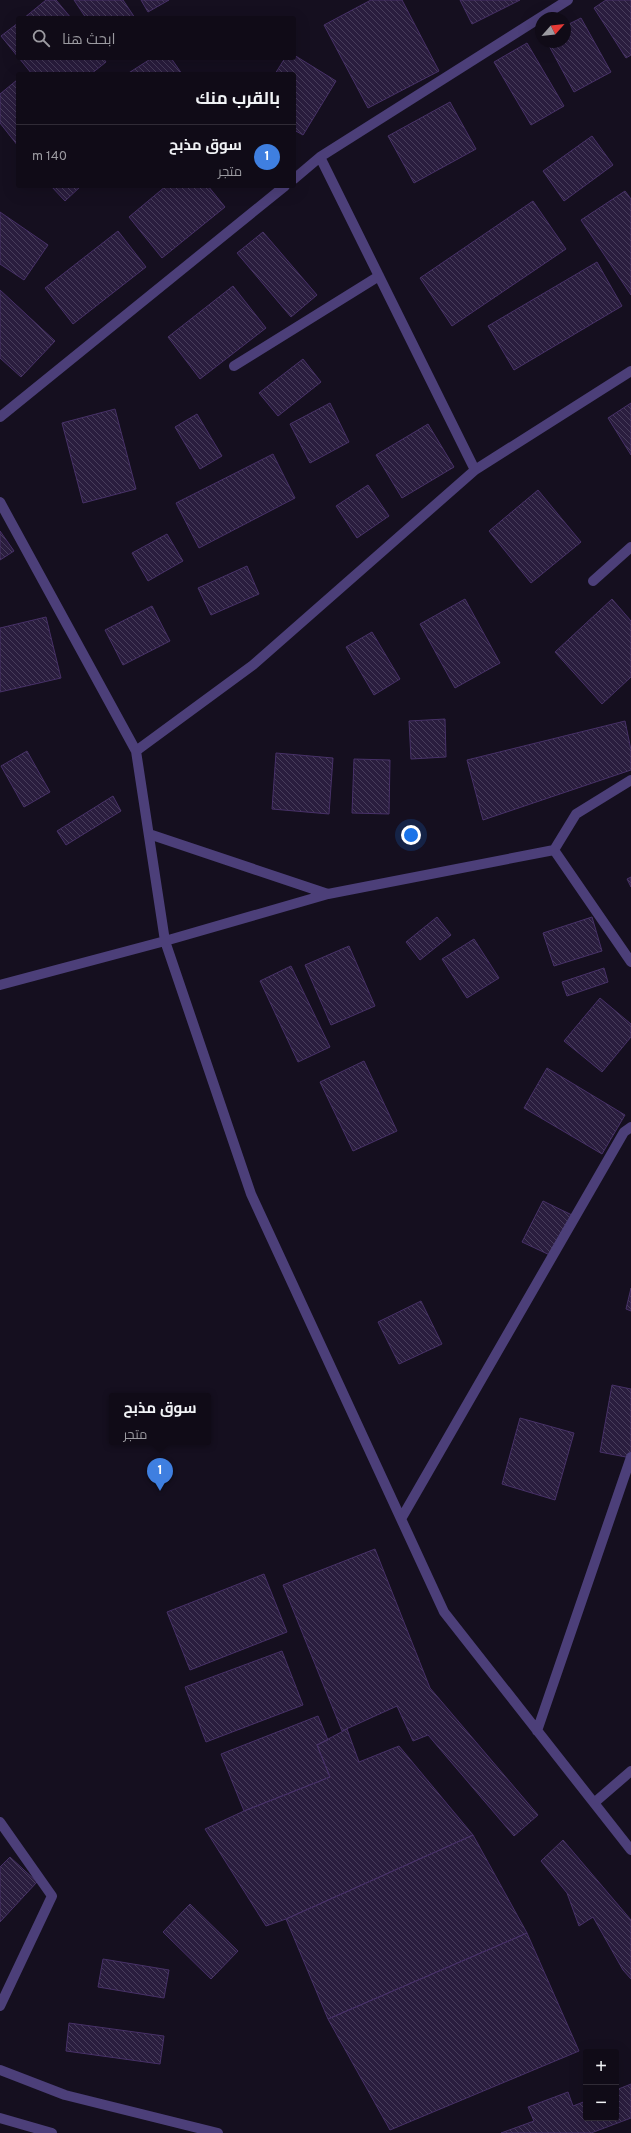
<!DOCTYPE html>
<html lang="ar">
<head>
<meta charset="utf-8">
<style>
  :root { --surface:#100b17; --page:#1e1924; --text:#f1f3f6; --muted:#9c9ba1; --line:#302b36; --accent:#8c9099 }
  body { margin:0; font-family:Overpass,Cairo,sans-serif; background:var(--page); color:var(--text); direction:rtl }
  .controls { position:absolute; right:12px; bottom:12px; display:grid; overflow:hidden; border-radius:4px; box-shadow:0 4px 16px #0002 }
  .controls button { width:36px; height:36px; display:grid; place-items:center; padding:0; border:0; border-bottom:1px solid var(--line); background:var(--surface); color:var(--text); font:20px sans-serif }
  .compass { position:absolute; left:535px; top:12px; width:36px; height:36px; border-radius:50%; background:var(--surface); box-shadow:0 4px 16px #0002; rotate:63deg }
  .you { position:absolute; left:411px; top:835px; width:14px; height:14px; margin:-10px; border:3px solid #fff; border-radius:50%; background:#1a73e8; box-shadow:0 0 0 6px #1a73e833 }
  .badge { display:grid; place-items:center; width:26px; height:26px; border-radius:50%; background:var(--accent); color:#fff; font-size:13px; font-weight:700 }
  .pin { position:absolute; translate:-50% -33px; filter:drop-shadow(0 1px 2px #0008) }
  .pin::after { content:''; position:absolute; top:21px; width:14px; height:12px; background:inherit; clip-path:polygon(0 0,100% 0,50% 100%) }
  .popup { position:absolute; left:109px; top:1393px; width:102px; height:52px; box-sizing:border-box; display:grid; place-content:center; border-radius:4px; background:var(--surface); filter:drop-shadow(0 1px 3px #0005); font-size:13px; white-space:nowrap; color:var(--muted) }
  .popup b { font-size:15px; color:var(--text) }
  .popup::after { content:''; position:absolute; left:50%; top:100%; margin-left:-8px; border:8px solid transparent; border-top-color:var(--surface) }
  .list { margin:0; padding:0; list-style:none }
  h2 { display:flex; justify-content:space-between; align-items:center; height:52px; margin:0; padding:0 16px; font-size:17px }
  h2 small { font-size:13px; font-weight:400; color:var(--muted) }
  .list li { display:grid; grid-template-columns:26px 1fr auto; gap:12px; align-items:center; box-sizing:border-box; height:64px; padding:0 16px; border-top:1px solid var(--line) }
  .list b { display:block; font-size:15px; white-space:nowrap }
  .list p { margin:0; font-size:13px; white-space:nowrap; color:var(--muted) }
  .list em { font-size:13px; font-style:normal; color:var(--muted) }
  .icon { flex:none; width:22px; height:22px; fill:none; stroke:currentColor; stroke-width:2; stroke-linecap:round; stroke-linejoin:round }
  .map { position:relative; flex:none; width:631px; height:2133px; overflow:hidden; direction:ltr }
  .search { position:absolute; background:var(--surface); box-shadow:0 4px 16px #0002; left:16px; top:16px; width:280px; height:44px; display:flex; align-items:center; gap:10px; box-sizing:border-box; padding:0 14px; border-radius:4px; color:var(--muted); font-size:15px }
  .panel { position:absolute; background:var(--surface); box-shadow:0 4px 16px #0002; left:16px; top:72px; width:280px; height:116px; border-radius:4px; direction:rtl }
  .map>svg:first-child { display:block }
  .building { fill:url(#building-back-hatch); stroke:#473167 }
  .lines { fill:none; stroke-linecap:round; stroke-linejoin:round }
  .street { stroke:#4c3f79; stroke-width:10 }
</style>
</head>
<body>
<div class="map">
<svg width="631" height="2133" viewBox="0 0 631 2133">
  <defs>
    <pattern id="building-back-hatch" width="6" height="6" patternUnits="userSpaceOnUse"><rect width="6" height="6" fill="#2a1d3e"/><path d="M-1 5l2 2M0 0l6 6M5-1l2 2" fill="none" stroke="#483d5b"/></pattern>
  </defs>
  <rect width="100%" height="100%" fill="#150f1f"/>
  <path class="building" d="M46,0H56L71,18H24Z
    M74,0H123L135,18H86Z
    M141,0H169L148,12Z
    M371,0H402L439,71L368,108L324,25Z
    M460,0H520L472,24Z
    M606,0H631V55L626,58L594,8Z
    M581,18L611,72L574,92L547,42H565V26Z
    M18,23V57L1,36Z
    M527,43L564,106L531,125L494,62Z
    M294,55L336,81L303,135L294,130V74H275L285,58H294Z
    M19,58H103L106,62L91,74H32Z
    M152,58H171L182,74H127Z
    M17,80L18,81V146L0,123V94Z
    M450,102L476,149L414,183L388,136Z
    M592,136L613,165L564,201L543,171Z
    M51,186H81L65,201Z
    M166,186H208L225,207L162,258L129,217Z
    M625,191L631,199V295L581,220Z
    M533,201L566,249L452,326L420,278Z
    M0,212L48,245L24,280L0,264Z
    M118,231L146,267L73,324L45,288Z
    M263,232L317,295L291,317L237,253Z
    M597,262L622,306L514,370L488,326Z
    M233,286L266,328L200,379L168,337Z
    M0,290L55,341L21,377L0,358Z
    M303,359L321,382L278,416L259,393Z
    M330,403L349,442L310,463L290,424Z
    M631,403V455L608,418Z
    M115,409L136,489L83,503L62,423Z
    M197,414L222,456L200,469L175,427Z
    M428,424L454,467L402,498L376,455Z
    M273,454L295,498L199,548L176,503Z
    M368,485L389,516L357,538L336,506Z
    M538,490L581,542L531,583L489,531Z
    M0,531L14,551L0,560Z
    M167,534L183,561L148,581L132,553Z
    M247,566L259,594L211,615L198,588Z
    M465,599L500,663L455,688L420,624Z
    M612,599L631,621V677L602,704L555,652Z
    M152,606L170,641L123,665L105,630Z
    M46,617L61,678L0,692V628Z
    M372,632L400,679L374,695L346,647Z
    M445,719L446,757L411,759L409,721Z
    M625,721L631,750V770L483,820L467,760Z
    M27,751L50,792L24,807L1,766Z
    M276,753L333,758L329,814L272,809Z
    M354,759L390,760L389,814L352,813Z
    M113,796L121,811L66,845L57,831Z
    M631,877V887L627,879Z
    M437,917L451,935L420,960L406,942Z
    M592,917L602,951L554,966L543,933Z
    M474,939L499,978L467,998L442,959Z
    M349,946L375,1006L331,1025L305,965Z
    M291,966L330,1047L298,1062L260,981Z
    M604,968L608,982L567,996L562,982Z
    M600,998L631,1024V1037L602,1072L564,1041Z
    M364,1061L397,1131L353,1151L320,1082Z
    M547,1068L625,1115L602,1154L524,1108Z
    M543,1201L574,1216L554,1257L522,1242Z
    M631,1288V1311L626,1309Z
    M421,1301L442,1344L399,1364L378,1322Z
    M612,1385L631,1389V1458L600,1452Z
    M520,1418L574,1433L555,1500L502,1484Z
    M375,1549L430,1688L538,1815L514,1836L428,1735L413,1741L397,1706L342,1731L283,1585Z
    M264,1574L287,1632L190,1670L167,1612Z
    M282,1651L303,1705L206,1742L185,1687Z
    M318,1716L328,1740L317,1745L330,1777L244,1811L221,1754Z
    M347,1729L359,1762L399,1746L473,1835L286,1919L266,1926L205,1829L244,1811L330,1777L317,1745Z
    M473,1835L527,1933L328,2019L286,1919Z
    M563,1840L631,1920V1979L623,1970L593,1917L579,1926L567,1893L541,1861Z
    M10,1857L37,1882L0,1922V1867Z
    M190,1904L238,1951L211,1979L163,1932Z
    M527,1933L579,2051L390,2130L328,2019Z
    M103,1959L169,1970L164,1998L98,1987Z
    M69,2023L164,2036L160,2064L66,2051Z
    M631,2084V2118L591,2133H501L534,2121L528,2107L568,2092L573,2106L586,2101V2118H616V2090Z"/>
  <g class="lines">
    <path class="street" d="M320,157L475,470
      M294,179L320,157L568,0
      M234,366L379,276
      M0,417L285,186
      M0,502L136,751L165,941L251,1194L444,1612L631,1850
      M593,581L631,547
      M136,751L253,665L475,470L631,371
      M149,834L328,894
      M554,850L576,814L631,780
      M0,985L165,941L328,894L554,850L631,962
      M401,1519L624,1132L631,1127
      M537,1731L631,1457
      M594,1803L631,1771
      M0,1822L52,1896L0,2006
      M0,2070L65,2095L218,2133
      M0,2118L52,2133"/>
  </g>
</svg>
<div class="controls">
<button>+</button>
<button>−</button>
</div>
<svg class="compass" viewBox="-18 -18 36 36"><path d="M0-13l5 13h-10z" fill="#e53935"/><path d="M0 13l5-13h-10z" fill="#9c9ba1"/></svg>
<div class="you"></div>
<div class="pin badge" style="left:160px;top:1491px;background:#3f7fe0">1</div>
<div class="popup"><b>سوق مذبح</b>متجر</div>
<div class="search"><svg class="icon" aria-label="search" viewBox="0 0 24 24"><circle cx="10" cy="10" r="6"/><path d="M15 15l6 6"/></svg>ابحث هنا</div>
<section class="panel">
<h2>بالقرب منك<small></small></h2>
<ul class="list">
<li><span class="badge" style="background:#3f7fe0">1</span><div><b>سوق مذبح</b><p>متجر</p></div><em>140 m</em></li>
</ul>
</section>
</div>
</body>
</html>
